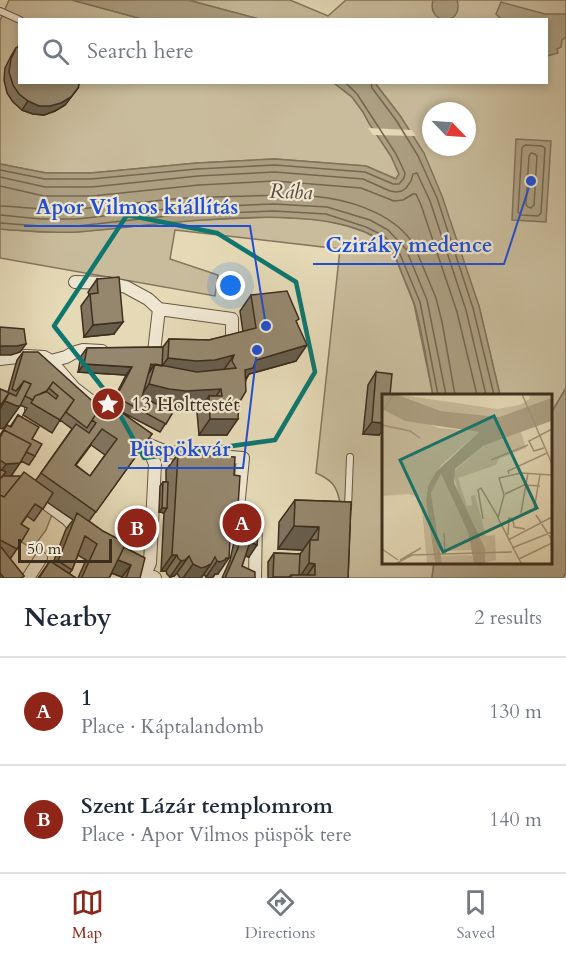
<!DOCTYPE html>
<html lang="en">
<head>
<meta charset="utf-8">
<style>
  :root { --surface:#fff; --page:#f6f6f7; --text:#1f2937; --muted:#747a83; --line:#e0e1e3; --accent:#8f2418 }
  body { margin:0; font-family:Cardo,serif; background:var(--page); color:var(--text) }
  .compass { position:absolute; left:422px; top:102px; width:54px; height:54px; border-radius:50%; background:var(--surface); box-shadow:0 3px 9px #0003; rotate:115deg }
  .scale { position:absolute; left:18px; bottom:15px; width:94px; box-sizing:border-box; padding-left:6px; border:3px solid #3e2e1e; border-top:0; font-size:16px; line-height:21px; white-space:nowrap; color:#3e2e1e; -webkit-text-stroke:4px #eee6d0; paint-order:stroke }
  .you { position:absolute; left:231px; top:286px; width:21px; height:21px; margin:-15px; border:4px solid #fff; border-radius:50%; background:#1a73e8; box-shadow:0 0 0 9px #1a73e833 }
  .badge { display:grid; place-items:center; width:39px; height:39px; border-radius:50%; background:var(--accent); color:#fff; font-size:20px; font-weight:700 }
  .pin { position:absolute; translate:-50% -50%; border:3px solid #fff; box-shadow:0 2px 6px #0006 }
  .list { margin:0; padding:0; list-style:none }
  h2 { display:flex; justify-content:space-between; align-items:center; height:78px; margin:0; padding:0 24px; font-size:26px }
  h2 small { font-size:20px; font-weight:400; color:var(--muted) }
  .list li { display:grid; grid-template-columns:39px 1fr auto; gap:18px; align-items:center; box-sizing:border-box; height:108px; padding:0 24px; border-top:2px solid var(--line) }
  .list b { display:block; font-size:22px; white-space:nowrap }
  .list p { margin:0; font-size:20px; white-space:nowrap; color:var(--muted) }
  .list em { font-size:20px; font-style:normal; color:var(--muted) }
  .icon { flex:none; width:33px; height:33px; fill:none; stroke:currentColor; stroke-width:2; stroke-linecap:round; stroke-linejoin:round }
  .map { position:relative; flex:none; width:566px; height:578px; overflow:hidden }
  .search { position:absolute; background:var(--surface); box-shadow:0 3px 9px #0003; left:18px; right:18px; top:18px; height:66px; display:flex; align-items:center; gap:15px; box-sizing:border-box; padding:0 21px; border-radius:0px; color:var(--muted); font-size:22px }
  .sheet { height:294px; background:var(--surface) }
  nav { display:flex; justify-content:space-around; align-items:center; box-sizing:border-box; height:84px; border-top:2px solid var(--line); background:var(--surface); font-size:16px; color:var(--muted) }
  nav a { display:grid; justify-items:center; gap:3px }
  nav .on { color:var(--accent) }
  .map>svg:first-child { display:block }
  .green { fill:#c9bc9c; stroke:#84755d; stroke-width:1.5; fill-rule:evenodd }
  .water { fill:#ac9f82; stroke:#80725a; stroke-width:1.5 }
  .pier { fill:#e5d9b6 }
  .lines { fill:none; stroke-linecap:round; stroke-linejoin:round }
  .shore { stroke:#756650; stroke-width:1.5 }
  .lane-casing { stroke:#685944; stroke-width:8 }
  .street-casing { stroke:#685944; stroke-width:14 }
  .lane { stroke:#eee6d0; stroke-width:6 }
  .street { stroke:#eee6d0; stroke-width:12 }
  .wall { fill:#80745e; stroke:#3e2e1e; stroke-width:1.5; fill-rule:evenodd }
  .shaded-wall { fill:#685e4c; stroke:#3e2e1e; stroke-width:1.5 }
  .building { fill:#95876d; stroke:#3e2e1e; stroke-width:1.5; fill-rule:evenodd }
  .marked { fill:none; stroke:#0f766e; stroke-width:4.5; stroke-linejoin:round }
  .labels { text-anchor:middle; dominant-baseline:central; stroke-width:4.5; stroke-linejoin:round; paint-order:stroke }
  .poi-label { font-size:20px; fill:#3e2e1e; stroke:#eee6d0; text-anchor:start }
  .water-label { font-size:21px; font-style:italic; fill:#5a4a37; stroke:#eee6d0 }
  .inset-road { fill:none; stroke:#a29579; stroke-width:1.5 }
  .view { fill:#0f766e; fill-opacity:0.15; stroke:#0f766e; stroke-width:3 }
  .inset-edge { fill:none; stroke:#3e2e1e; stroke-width:3 }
  .leader { fill:none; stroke:#1d4ed8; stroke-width:2 }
  .callout-dot { fill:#1d4ed8; stroke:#eee6d0; stroke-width:2 }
  .callout-label { font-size:21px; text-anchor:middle; font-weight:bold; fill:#1d4ed8; stroke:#eee6d0; stroke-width:4.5; stroke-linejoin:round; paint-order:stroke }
</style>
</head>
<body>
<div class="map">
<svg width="566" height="578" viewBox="0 0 566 578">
  <rect width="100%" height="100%" fill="#e5d9b6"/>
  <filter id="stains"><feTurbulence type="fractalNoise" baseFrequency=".00333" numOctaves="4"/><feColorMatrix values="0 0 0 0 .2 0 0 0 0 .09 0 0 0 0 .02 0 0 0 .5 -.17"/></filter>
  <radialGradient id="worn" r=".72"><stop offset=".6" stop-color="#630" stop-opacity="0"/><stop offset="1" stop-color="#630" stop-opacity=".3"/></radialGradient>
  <path class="green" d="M9,0H72L142,19L20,20V82L334,83L352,97L363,112L369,123L391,156L399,174L396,179L366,166L275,159L197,163L91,173H46L0,164V21Z
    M188,0H290L328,16L346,0H566V388L550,415V395H500L479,306L401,117L375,83L546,82V20L259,19ZM431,111H467V147H431Z
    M274,217L324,220L347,226L365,232L380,240L394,254L414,304L433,395H383V562H434L432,578H338L340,503C337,486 332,480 316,473L340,249L175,230L170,259L218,275L215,296L0,258V229L40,232H77L177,221Z
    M44,505L53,512L46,530L32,549L13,536L27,516Z"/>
  <path class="water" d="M72,0H188L259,19H142Z
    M433,0H457C465,26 426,26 433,0Z
    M501,2L545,14H566V37L562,40L561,47L557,49L558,53L547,56L546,20L501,19L496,14Z
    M334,83H375L401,117L424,153L442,196L479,306L500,395H433C427,365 423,335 415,306C412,296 407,286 403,276C400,269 398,261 394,255C355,190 143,228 77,232C51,233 26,231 0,229V164L46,173H91L197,163L275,159L366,166L396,179L399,174L391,156L369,123L363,112L352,97Z
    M516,139L551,141L546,222L512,220Z
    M566,388V573L563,578H432L434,562H550V415Z"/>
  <path class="pier" d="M368,128L412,130L416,136L373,135Z"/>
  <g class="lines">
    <path class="shore" d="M371,82L372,88L396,120L418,156L437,198L473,308L494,395
      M525,145L542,146L545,148L541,213L538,216L521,215L518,212L522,148Z
      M531,153L535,154L537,156L534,205L531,208L528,207L526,205L529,156Z
      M0,170L45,179H91L197,169L275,165L365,172L393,184H399L404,178L405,173L396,154L357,94L345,82
      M0,177L45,187H92L198,176L275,172L363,179L390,191L396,192L402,191L406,188L411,181L413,174L417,173L430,201L466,310L486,395
      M0,186L44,196H92L199,185L275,181L361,188L394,201L403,200L413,194H416L421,205L457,312L477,395
      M0,206C26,207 51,211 78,209C109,207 141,202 173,199C197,197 222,197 246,196C272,195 302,194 328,198C359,203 397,217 414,245L436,298L442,322L455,395
      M0,215L41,219H77L176,208L274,204L327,207L370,220L388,230L406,249L427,300L446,395
      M0,223L40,226H77L177,215L274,211L326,214L366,227L384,236L399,252L420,302L438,395"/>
    <g class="lane-casing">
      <path id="lane" d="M0,11L20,20
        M348,508L350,457"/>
    </g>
    <g class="street-casing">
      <path id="street" d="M75,282L108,283L126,287L148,299L159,309L232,319V343L226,345
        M154,352L159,309
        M0,359L26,356L44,357L51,361L74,388L113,418
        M51,361L66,357L73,353L83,350L102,351
        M0,397L18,407V411L5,433L0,431
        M134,434L147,444L167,452L243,458L237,518L226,559L219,578
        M33,494L67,519L82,535
        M237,518H256L255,578
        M128,562L155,578
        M144,577L150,563L155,464L147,444
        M28,578L41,558"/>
    </g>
    <use href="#lane" class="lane"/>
    <use href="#street" class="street"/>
  </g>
  <path class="wall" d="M16,48L78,88L65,105L55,111L44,115L33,114L22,110L13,102L7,93L4,80L5,68L11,56Z
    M97,279L114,334L84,337L81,306L89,295L88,292Z
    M251,295L297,323L296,361L249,374L246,380L239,403L227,435H199L197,412L202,406L175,407L159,405L173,412L160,432L118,410L152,434L89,521L124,547L140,578H122V577L112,573L109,578H78L86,560L78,555L72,570L69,574L76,578H38L50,561L53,563L66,529L73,520L47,502L34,521L27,516L21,524L17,549L10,559L24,576L22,578H0V435L7,425L10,427L18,415L32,439L35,456L29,465L21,461L11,476L36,480L72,429L60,420L52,433L23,415L27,408L20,405L4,428H0V389L8,392L17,360L23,352L100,408L111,404L126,375L78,372L81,356L87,348L163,347L169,339L209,340L243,332L240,311ZM91,445L105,455L90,476L76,465Z
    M376,372L379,435L363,434L368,385Z
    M178,454L231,516L218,574H215L213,577H206L204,574L201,578H180L177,573L174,576L170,577L167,574L166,571H161L164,513L159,512L160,486L163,482H166V470Z
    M295,500L351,502L348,578H268V562L274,553L300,554L303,550L278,549L279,522Z
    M139,509L148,510L138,540L134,541L131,538V535L133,517Z
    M245,521L253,533L249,557L245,556L242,566L255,578H222L230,560L236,533Z"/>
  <path class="shaded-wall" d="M78,88L65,105L55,111L44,115L33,114L22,110L28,101Z
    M123,322L114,334L84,337L93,325Z
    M26,344L20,352L11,355H0V346Z
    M307,345L296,361L249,374L242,384L245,370L256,360Z
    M234,355L223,371L204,376L162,366L168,358Z
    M84,364L132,367L126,375L78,372Z
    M151,364L154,365L149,373Z
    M149,384L221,389L210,405L209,396L202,406L175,407L158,405L138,400Z
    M5,401L20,406L4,428L1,429L0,428V409Z
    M210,419H238L227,435H199Z
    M372,422L383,423V430L379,435L363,434Z
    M20,463L9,479L0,480V473L6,464Z
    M232,506H238L227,522Z
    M162,508H167L164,513L159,512Z
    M294,526L319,527L303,550L278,549Z
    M140,532H144L138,540L134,541Z
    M250,542L257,545L249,557L241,554Z
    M172,555H177L166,571H161Z
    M189,556L177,573L174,576L170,577L181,561Z
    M226,558H229L218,574H215L213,577L209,578L206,577L217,561Z
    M117,559L131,565L122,577L109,572Z
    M309,563L315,564L305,578H299Z
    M193,564H211L201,578H183Z"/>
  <path class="building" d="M20,45V82H80L78,88L71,97L61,103L50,106H39L28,101L19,94L13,85L9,72L11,59L16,48Z
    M119,277L123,322L93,325L90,294L98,293L97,279Z
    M287,291L299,319L296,321L307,345L256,360L253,368L245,370L246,391L239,403L238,419H210L209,396H222L221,389L186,391L169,389L149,384L155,364L197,372L236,368L232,361L234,355L215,360L196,361L168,358L169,339L209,340L256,328L251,295Z
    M0,327L24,329L26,344L17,346H0Z
    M163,347L162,366L151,364L142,397L173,412L166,424L116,397L132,367L84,364L87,348Z
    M23,352H38L100,408L87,428L66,412L74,400L53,382L46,392L35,396L33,400L25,396L31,384L24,381L16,391L12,389Z
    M376,372L392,374L390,395H383V423L372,422Z
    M24,381L31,384L20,406H17L5,401L9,393L16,396Z
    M53,382L74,400L60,420L31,403L35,396L46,391L56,399L58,396L49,388Z
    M0,389L14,395L9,393L0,406Z
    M105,401L152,434L96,512L41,473L76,424L89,433L96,423L92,420ZM102,429L117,439L90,476L75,465Z
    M18,415L39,427L32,439L42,444L35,456L26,452L31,444L4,430L0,435L7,425L11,427Z
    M4,430L31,444L20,463L6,464L0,460V435L1,436Z
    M178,454L235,457L234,475L240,476L238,506H232L229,558H226L225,560L220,562L217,561L215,557L211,564L205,567L201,568L193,564L189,556L185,560L181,561L178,558L177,555H172Z
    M0,469L6,472L0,479Z
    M24,472L53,493L43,509L35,504L21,524L29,529L17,549L0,540V495L4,497Z
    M3,476H21L4,497L0,495V479Z
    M163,482H168L167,508H162Z
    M295,500L351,502L348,578H291V575H315V564L309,563L310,540H318L319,527L294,526Z
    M139,509L148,510L146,527L144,532H140L137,529V526Z
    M77,513L103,531L126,543L109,578H84L82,577L97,544L85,536L72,570L58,561Z
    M245,521L256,523L253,533L258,534L257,545L250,542L242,566L255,572V578H225L238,548Z
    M0,547H1L24,576L21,578H4L0,573Z
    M124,547L145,558L140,578H126L131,565L118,560Z
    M274,553L300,554L299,575H291L289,577H273Z
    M50,561L76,578H39Z"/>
  <path class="marked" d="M127,215L217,233L296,282L315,372L275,440L144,458L110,397L54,326Z"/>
  <defs>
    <g id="sight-disc" transform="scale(1.725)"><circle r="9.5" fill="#8f2418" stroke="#eee6d0"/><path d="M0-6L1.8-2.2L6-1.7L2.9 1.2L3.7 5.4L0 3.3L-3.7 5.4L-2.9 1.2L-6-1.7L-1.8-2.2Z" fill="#fff"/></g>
  </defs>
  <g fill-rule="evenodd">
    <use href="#sight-disc" x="108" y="404"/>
  </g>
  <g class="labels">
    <g class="poi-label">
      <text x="131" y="404">13 Holttestét</text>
    </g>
    <g class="water-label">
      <text transform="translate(291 192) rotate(2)">Rába</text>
    </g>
  </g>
  <g transform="translate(382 394)">
    <rect width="170" height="170" fill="#e5d9b6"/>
    <path d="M13,0L115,15L138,11L147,5L148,0H169L170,4L117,23L59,17ZM0,15L57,34L97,38L59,71L46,92L44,107L53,169H45L39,104L27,100L0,102ZM139,38L144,54L117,65L114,71L76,84L85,112L90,111L89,102L93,101L104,142L113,141L114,166L103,169V154L76,97L71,78L101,52ZM59,80L86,138L90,156L58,157L49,99ZM85,161L92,162V169H60L59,162Z" fill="#c9bc9c"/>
    <path d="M0,0H13L59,17L117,23L169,4V27L101,52L73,75L72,89L103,154V169H92L86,138L59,80L49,99L60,169H53L44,107L46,92L54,78L97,38L23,27L0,15Z" fill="#ac9f82"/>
    <path class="inset-road" d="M140,0L170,70M0,18L12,0M0,31L28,37L38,44M162,54L152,57L147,47L170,35M109,66L146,51M127,80L126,77L165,59M123,100L142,91L158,92M152,116L158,80M139,119L146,79M154,121L170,146M101,125L96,96L99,94L116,123M62,139L63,160M126,141L127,124L131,125L132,133L143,135M126,146L170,123M130,154L170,138M0,155L16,166M137,165L170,149M18,166L39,154M15,169L30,161L130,158M139,169L116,124L122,101L117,84L139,79L170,81"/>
    <path class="view" d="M112,22L155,114L61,158L18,66Z"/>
    <rect width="170" height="170" class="inset-edge"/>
  </g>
  <path class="leader" d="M266 326L250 226H24M531 181L504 264H313M257 350L243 468H118"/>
  <g class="callout-dot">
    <circle cx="266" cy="326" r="6"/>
    <circle cx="531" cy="181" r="6"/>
    <circle cx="257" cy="350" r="6"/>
  </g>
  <g class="callout-label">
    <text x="137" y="214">Apor Vilmos kiállítás</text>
    <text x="409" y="252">Cziráky medence</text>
    <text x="180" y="456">Püspökvár</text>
  </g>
  <rect width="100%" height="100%" filter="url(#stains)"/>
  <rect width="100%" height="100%" fill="url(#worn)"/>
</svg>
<svg class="compass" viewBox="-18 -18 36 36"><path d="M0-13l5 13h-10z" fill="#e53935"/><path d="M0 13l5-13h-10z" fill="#747a83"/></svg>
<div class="scale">50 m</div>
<div class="you"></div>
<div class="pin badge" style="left:242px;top:523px">A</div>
<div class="pin badge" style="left:137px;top:528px">B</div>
<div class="search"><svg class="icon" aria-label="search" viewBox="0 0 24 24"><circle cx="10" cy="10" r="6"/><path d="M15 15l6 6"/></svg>Search here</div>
</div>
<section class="sheet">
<h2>Nearby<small>2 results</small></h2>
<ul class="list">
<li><span class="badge">A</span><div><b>1</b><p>Place · Káptalandomb</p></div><em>130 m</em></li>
<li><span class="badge">B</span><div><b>Szent Lázár templomrom</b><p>Place · Apor Vilmos püspök tere</p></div><em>140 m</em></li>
</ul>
</section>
<nav>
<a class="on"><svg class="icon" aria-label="map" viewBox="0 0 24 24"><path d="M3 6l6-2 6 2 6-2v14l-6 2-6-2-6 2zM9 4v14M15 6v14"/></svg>Map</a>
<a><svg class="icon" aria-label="directions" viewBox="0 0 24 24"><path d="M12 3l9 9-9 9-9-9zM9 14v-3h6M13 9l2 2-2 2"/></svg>Directions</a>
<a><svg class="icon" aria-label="saved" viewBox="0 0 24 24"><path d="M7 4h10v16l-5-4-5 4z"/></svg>Saved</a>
</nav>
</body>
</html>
